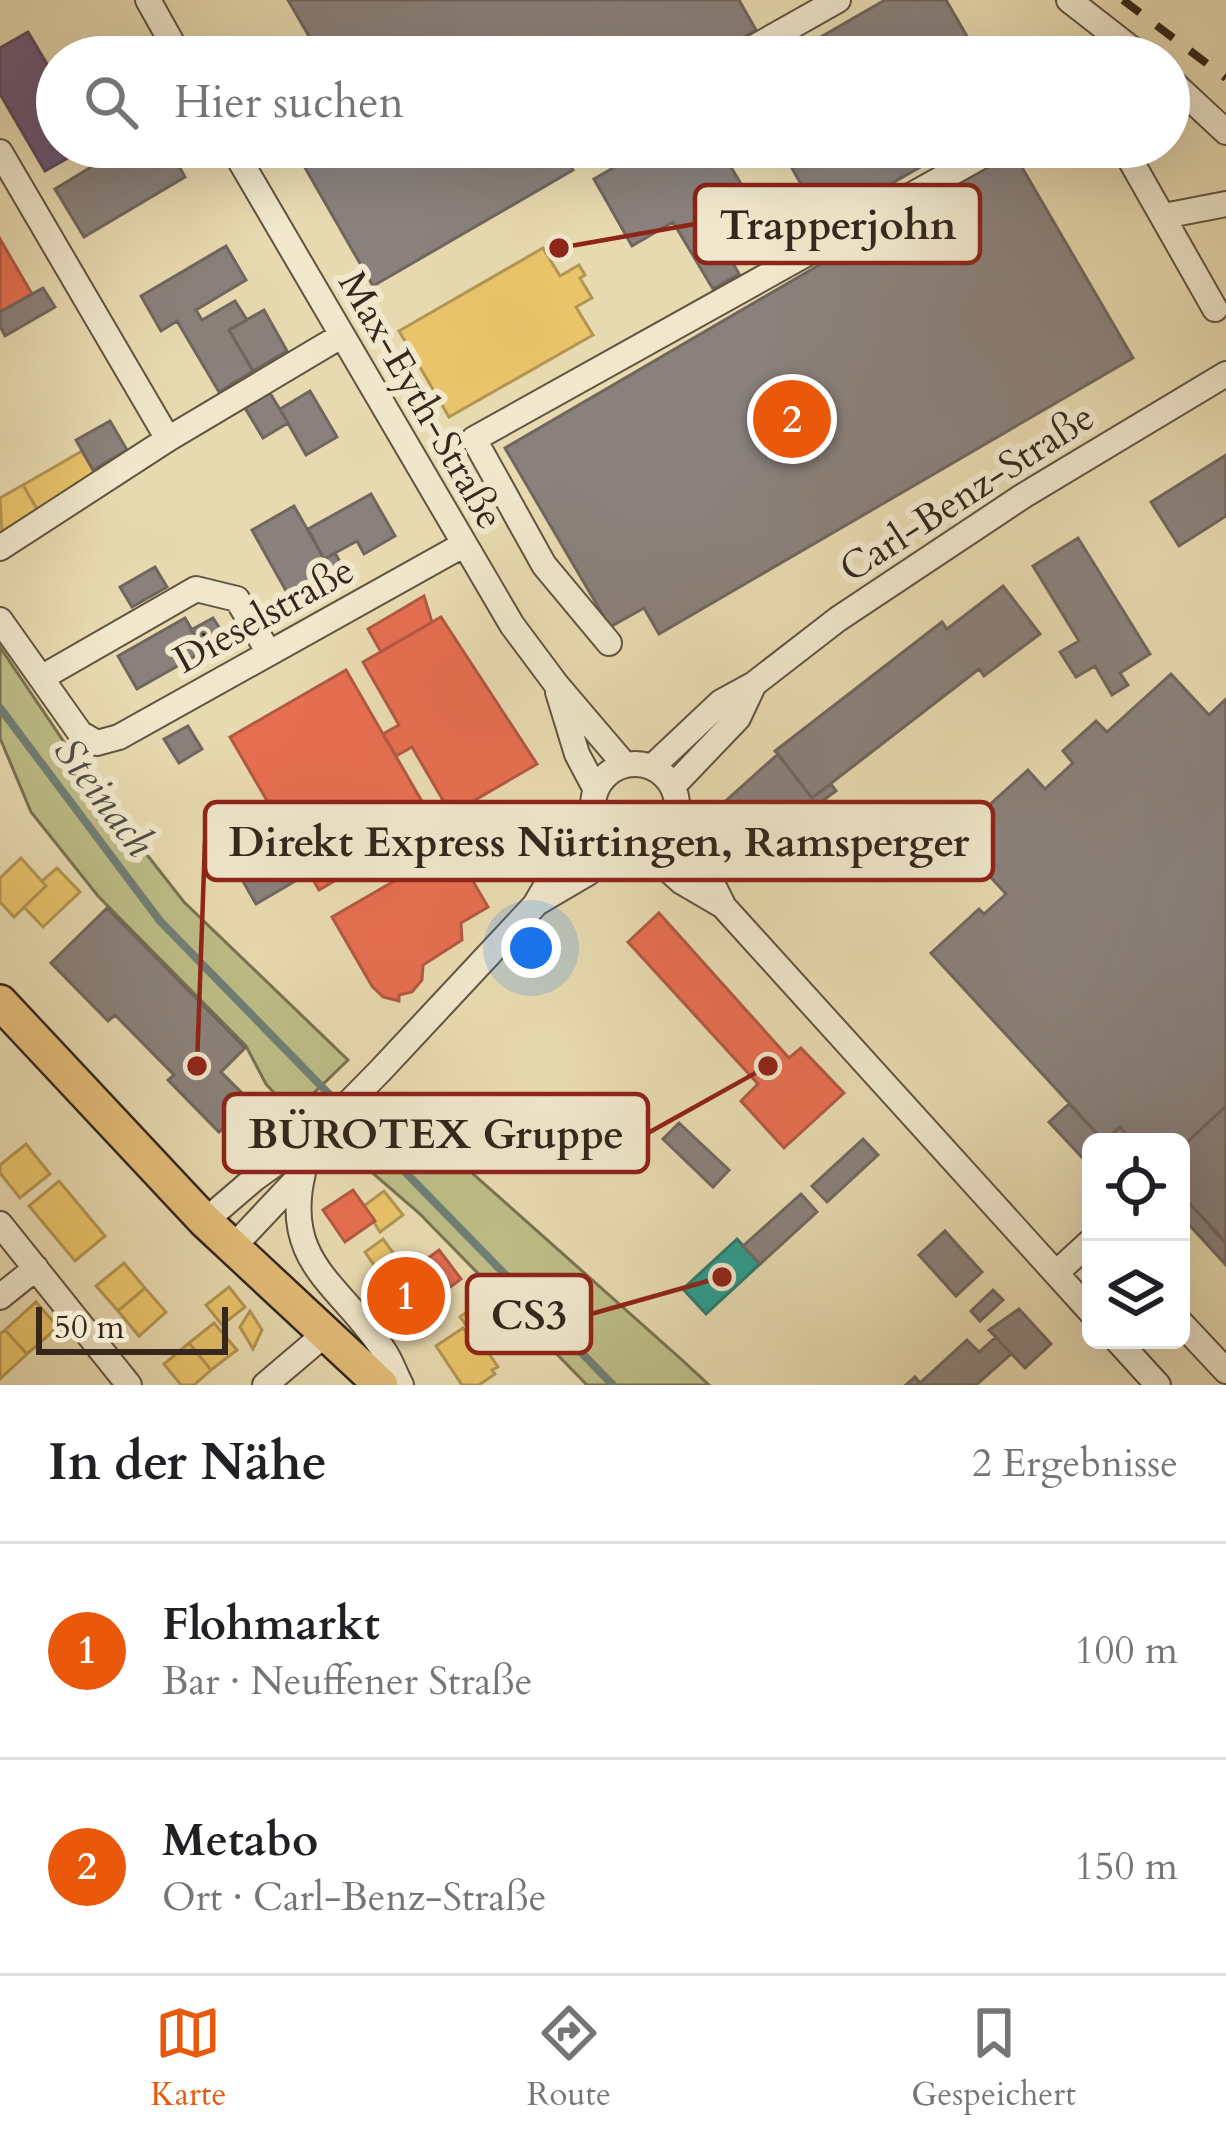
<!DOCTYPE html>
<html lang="de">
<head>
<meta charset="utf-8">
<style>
  :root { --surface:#fff; --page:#f6f6f6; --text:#202124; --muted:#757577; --line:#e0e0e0; --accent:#ea580c }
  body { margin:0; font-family:Cardo,serif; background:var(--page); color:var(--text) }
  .controls { position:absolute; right:36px; bottom:36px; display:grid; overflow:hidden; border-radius:18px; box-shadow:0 12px 48px #0002 }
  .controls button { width:108px; height:108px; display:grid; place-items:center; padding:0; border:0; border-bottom:3px solid var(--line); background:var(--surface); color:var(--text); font:60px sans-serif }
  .scale { position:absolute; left:36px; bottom:30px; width:192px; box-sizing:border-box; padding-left:12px; border:6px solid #35271c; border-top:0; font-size:33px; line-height:42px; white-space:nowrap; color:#35271c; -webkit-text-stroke:9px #f0e7cc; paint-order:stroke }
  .you { position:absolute; left:531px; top:948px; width:42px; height:42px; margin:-30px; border:9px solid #fff; border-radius:50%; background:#1a73e8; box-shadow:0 0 0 18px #1a73e833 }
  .badge { display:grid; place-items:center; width:78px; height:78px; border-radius:50%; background:var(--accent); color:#fff; font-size:39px; font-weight:700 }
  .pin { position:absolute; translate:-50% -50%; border:6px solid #fff; box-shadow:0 3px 12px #0006 }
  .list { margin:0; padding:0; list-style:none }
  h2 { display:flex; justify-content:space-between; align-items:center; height:156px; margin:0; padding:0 48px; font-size:51px }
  h2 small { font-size:39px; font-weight:400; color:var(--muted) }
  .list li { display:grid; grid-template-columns:78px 1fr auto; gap:36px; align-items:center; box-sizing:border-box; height:216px; padding:0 48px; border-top:3px solid var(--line) }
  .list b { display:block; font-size:45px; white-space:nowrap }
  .list p { margin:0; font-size:39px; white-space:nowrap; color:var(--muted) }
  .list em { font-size:39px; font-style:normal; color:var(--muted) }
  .icon { flex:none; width:66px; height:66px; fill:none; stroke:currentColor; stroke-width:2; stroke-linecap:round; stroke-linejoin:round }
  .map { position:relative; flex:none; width:1226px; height:1385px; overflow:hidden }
  .search { position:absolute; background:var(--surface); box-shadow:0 12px 48px #0002; left:36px; right:36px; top:36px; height:132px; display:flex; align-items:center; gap:30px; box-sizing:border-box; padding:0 42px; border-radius:66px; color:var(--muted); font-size:45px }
  .sheet { height:588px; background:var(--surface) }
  nav { display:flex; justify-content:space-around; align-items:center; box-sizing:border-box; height:168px; border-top:3px solid var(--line); background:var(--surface); font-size:33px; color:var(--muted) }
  nav a { display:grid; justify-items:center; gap:6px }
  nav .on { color:var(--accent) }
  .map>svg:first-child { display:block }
  .green { fill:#bdbd87; stroke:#797252; stroke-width:3 }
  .homes { fill:#e9c46a; stroke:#b39553; stroke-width:3 }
  .shops { fill:#e76f51; stroke:#b25941; stroke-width:3 }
  .offices { fill:#6d597a; stroke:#5c4a5e; stroke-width:3 }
  .schools { fill:#2a9d8f; stroke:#2d7a6c; stroke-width:3 }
  .industry { fill:#8a817c; stroke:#70665f; stroke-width:3 }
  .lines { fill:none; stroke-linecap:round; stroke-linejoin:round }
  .stream { stroke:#707f76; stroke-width:8 }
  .minor-casing { stroke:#625441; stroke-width:28 }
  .major-casing { stroke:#35271c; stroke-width:38 }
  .minor { stroke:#f0e7cc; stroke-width:24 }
  .major { stroke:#e4bd78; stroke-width:33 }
  .rail { stroke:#35271c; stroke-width:8; stroke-dasharray:21 21; stroke-linecap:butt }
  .labels { text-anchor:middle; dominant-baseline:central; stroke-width:12; stroke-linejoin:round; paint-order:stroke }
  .street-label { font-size:39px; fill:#35271c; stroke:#f0e7cc }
  .water-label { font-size:42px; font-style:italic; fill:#4e4c42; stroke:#f0e7cc }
  .leader { fill:none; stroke:#8f2418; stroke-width:4.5 }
  .callout-dot { fill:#8f2418; stroke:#f0e7cc; stroke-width:4.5 }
  .callout { fill:#f0e7cc; stroke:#8f2418; stroke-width:4.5 }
  .callout-label { font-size:42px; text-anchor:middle; font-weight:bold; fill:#35271c }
</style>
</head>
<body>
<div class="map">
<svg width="1226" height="1385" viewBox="0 0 1226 1385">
  <rect width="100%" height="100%" fill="#e8dab0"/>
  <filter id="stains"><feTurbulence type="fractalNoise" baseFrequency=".00167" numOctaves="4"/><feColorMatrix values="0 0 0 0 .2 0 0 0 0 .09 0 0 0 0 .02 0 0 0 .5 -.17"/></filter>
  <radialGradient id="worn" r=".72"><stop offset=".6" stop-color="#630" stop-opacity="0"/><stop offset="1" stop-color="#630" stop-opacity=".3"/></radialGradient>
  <path class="green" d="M0,647L97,791L184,902L348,1060L293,1113L266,1084L246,1046L98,896L31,812L0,738Z
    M390,1100L681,1359L709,1385H587L419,1213L346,1150Z"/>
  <path class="homes" d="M543,248L560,276L579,265L585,275L580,278L592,298L576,307L593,335L449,417L399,331Z
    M82,451L96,475L37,509L23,485Z
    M23,485L39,513L2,534L0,498Z
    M21,858L46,886L14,917L0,902V878Z
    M57,868L80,892L43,927L24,907L46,886L42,881Z
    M26,1144L50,1174L20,1198L0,1173V1165Z
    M59,1181L105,1236L75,1261L29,1206Z
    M384,1191L403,1215L380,1232L364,1206Z
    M383,1239L405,1269L400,1271L405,1275L394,1283L385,1281L365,1252Z
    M124,1263L145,1288L118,1311L96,1286Z
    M229,1287L245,1307L222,1325L206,1305Z
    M145,1288L166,1312L139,1336L118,1311Z
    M489,1295L498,1307L469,1329L460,1317Z
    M36,1302L58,1327L27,1354L5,1330Z
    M250,1311L262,1330L253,1349L240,1327Z
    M214,1323L237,1350L211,1370L189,1343Z
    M463,1328L471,1340L477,1336L498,1367L492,1370L495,1374L479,1385H462L436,1346Z
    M5,1330L27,1354L0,1379V1334Z
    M189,1343L211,1370L194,1385H181L164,1364Z"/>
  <path class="shops" d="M0,239L32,294L0,312Z
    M424,596L432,622L381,652L368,629Z
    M441,617L537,764L451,814L412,747L396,756L383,734L399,725L363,662Z
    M346,670L435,824L403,842L418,867L410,872L395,846L319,890L230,737Z
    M453,847L488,907L461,923L462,940L423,965L422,980L412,992L399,995V1001L383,997L372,986L332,917Z
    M659,913L789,1058L801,1048L844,1093L784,1148L741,1101L758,1084L628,942Z
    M353,1190L375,1221L345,1242L323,1210Z
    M439,1250L461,1279L405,1321L383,1291Z"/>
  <path class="offices" d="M28,32L57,81V147H87L45,171L0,94V48Z"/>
  <path class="schools" d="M737,1239L760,1264L706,1314L683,1289Z"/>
  <path class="industry" d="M288,0H739L756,30L710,57H321Z
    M885,0H946L979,57H786Z
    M124,147H168L185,177L84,237L55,189Z
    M304,147H559L573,170L373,286L296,152Z
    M649,147H719L744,189L704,212L739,274L713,289L673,222L632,246L594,179Z
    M780,147H955L823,223Z
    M1013,152L1133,358L659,634L644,608L610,627L505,448Z
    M226,246L246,280L196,310L202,320L235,301L247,320L229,330L253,371L219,392L177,321L161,331L141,296Z
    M43,288L55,307L5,336L0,326V312Z
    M264,310L287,351L253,371L229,330Z
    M310,391L337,437L306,455L280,409Z
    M270,393L288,423L263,438L245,408Z
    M110,421L127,450L93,470L76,440Z
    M1226,455V516L1179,546L1151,502Z
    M371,494L395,536L364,554L357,541L324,559L308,529Z
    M294,506L324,559L335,553L343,567L290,598L252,530Z
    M1078,538L1150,654L1120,673L1128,685L1112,695L1095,666L1076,677L1060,652L1079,641L1033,566Z
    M155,567L167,587L132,607L120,587Z
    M1003,586L1040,634L984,676L979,669L812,798L775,751L942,622L947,629Z
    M185,618L204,651L137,689L118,656Z
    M213,618L226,638L204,651L191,630Z
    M1171,674L1209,715L1226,699V1106L1181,1148V1142H1133L1120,1127L1104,1141L931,953L979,909L984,914L1006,894L954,837L1028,770L1045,789L1073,763L1063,751L1096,721L1107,732Z
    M188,726L202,749L179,763L164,739Z
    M778,754L812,798L831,784L836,791L810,810L819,820L773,864L720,806Z
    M274,813L309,873L256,904L221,843Z
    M107,908L245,1048L221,1072L250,1101L219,1132L168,1080L174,1075L115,1015L108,1021L51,963Z
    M1069,1104L1104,1141L1120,1127L1133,1142H1091V1167L1049,1122Z
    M1226,1106V1243L1181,1194V1148Z
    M679,1123L729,1170L713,1187L663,1139Z
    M863,1139L878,1155L827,1202L812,1186Z
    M801,1194L817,1212L760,1264L743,1246Z
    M1181,1194L1226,1243V1265L1181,1216Z
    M945,1231L982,1272L956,1296L919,1255Z
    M993,1290L1003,1300L980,1321L971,1311Z
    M1019,1309L1051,1344L1025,1368L989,1330Z
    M996,1337L1011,1354L976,1385H906L915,1377L920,1383L967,1340L979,1352Z"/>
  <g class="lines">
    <path class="stream" d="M0,708L160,921L613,1385"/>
    <g class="minor-casing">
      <path id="minor" d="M148,0L180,57
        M1069,0L1142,57
        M737,57L838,0
        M1169,79L1226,132
        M232,147L512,625L556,684L625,765
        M1123,147L1215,309
        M574,149L577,147
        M0,152L168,439
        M1164,216L1226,204
        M0,548L168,439L341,336
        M0,620L80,733L97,743L119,737L463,545
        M609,643L544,565L474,439L998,147
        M41,678L196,589L237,599L269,653
        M558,692L577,754L596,790
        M593 806a42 42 0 1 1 84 0a42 42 0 1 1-84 0Z
        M652,767L721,702L754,684L838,619L1023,496L1226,374
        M673,786L738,718L754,684
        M673,825L702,863L724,907L1091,1312
        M643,847L682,882L723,906
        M537,903L588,873L616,843
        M303,1173C281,1264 342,1285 384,1351C391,1361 395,1374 401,1385
        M205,1221L254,1179L322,1130L380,1071L535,905L567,850L595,820
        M0,1224L129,1385
        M233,1247L300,1176
        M1056,1273L1091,1241
        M0,1297L36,1268
        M1181,1323L1226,1371
        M1117,1340L1158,1385
        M265,1385L325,1334"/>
    </g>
    <g class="major-casing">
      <path id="major" d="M0,1002L205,1221L381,1385"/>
    </g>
    <use href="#minor" class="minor"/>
    <use href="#major" class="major"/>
    <path class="rail" d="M1123,0L1226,78"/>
  </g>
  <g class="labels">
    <g class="street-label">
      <text transform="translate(421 400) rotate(60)">Max-Eyth-Straße</text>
      <text transform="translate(967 493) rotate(-33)">Carl-Benz-Straße</text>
      <text transform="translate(264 615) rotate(-29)">Dieselstraße</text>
    </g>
    <g class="water-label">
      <text transform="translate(104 797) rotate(53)">Steinach</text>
    </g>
  </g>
  <path class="leader" d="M559 248L695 224M197 1066L205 841M768 1066L648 1133M722 1277L591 1314"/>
  <g class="callout-dot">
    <circle cx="559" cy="248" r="12"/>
    <circle cx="197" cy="1066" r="12"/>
    <circle cx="768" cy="1066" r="12"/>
    <circle cx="722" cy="1277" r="12"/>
  </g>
  <g class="callout">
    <rect x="695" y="185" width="285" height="78" rx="12"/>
    <rect x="205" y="802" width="788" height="78" rx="12"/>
    <rect x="224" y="1094" width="424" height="78" rx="12"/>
    <rect x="467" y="1275" width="124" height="78" rx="12"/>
  </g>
  <g class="callout-label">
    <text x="838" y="239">Trapperjohn</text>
    <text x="599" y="856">Direkt Express Nürtingen, Ramsperger</text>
    <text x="436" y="1148">BÜROTEX Gruppe</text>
    <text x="529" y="1329">CS3</text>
  </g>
  <rect width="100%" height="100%" filter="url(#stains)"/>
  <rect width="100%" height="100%" fill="url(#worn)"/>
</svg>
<div class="controls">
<button><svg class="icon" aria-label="locate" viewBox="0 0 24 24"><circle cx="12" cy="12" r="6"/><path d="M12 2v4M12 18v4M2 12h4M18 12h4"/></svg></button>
<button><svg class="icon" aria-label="layers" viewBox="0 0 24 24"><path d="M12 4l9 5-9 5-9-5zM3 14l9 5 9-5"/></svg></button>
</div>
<div class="scale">50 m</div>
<div class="you"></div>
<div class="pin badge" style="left:406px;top:1296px">1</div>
<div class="pin badge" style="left:792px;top:419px">2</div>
<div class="search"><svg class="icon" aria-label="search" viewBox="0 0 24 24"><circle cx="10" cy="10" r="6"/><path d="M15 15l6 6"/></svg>Hier suchen</div>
</div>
<section class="sheet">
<h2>In der Nähe<small>2 Ergebnisse</small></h2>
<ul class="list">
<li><span class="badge">1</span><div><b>Flohmarkt</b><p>Bar · Neuffener Straße</p></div><em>100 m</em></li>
<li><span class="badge">2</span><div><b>Metabo</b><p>Ort · Carl-Benz-Straße</p></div><em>150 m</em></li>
</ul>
</section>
<nav>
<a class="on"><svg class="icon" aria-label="map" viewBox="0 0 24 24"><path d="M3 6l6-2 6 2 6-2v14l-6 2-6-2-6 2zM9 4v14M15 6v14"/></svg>Karte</a>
<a><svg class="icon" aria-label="directions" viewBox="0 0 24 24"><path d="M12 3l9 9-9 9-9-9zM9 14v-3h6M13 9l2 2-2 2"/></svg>Route</a>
<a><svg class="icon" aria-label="saved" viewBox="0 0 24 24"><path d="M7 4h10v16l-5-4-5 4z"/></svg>Gespeichert</a>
</nav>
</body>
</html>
